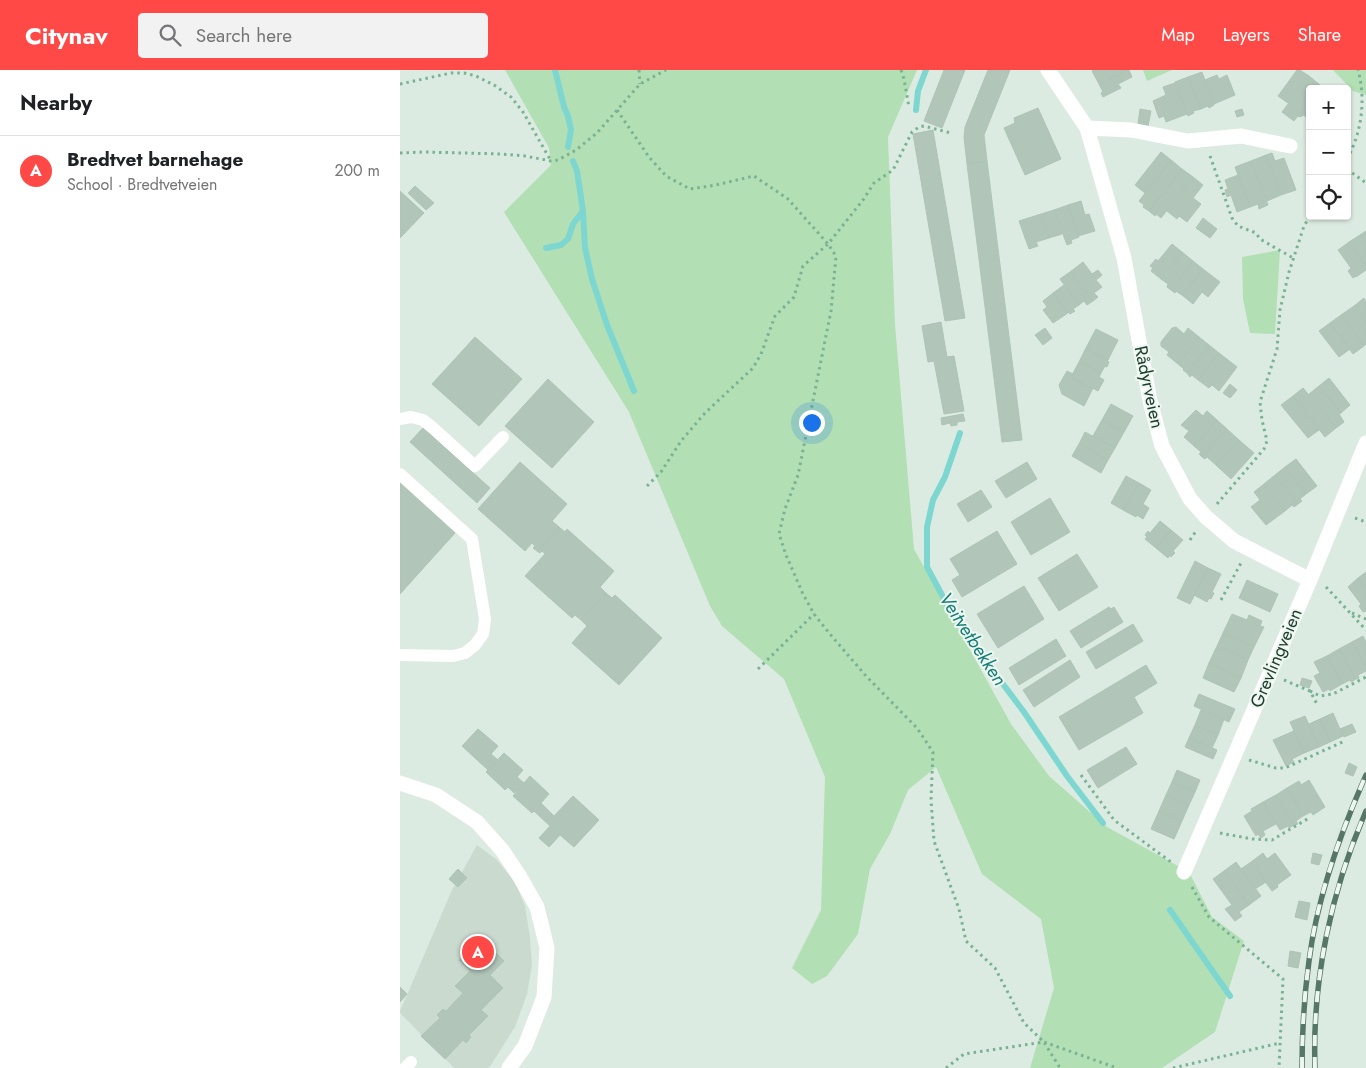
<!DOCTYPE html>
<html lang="en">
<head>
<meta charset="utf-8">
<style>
  :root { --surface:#fff; --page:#f2f2f2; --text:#202124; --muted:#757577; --line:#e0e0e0; --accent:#ff4946 }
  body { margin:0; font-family:Jost,sans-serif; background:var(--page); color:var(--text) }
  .controls { position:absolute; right:15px; top:15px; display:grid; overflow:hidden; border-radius:5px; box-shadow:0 1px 4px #0004 }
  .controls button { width:45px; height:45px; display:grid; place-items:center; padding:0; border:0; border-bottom:1px solid var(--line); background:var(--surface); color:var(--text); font:25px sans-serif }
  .you { position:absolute; left:411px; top:352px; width:18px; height:18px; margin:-12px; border:4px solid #fff; border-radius:50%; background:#1a73e8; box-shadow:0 0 0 8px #1a73e833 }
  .badge { display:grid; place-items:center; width:32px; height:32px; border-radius:50%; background:var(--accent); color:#fff; font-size:16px; font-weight:700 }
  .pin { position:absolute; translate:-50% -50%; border:2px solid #fff; box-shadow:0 1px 5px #0006 }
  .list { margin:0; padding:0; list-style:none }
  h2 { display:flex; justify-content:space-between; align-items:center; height:65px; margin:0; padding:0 20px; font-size:21px }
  h2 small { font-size:16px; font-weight:400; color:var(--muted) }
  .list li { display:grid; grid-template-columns:32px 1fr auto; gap:15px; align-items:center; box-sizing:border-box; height:70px; padding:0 20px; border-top:1px solid var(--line) }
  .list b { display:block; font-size:19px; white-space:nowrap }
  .list p { margin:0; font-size:16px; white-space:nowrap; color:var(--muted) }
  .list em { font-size:16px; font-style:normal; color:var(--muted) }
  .icon { flex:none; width:28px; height:28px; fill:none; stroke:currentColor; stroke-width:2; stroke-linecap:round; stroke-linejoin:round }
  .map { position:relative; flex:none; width:966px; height:998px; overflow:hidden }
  header { display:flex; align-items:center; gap:30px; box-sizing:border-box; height:70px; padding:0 25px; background:var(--accent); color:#fff }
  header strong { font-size:24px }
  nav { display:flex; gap:28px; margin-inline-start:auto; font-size:18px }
  .search { width:350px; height:45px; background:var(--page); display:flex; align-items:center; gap:12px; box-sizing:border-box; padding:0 18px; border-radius:5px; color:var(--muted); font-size:19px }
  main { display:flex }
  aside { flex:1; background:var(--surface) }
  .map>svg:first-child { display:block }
  .built { fill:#cadacf }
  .green { fill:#b2dfb4 }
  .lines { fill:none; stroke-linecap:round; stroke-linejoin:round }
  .stream { stroke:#7dd7d0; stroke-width:6 }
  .building { fill:#b1c5b9; stroke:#aec4b6 }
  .path { stroke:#79b293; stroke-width:3; stroke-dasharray:2.5 4; stroke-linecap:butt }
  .service { stroke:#fff; stroke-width:12 }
  .minor { stroke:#fff; stroke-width:15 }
  .rail-casing { stroke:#567767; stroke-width:5.5 }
  .rail { stroke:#edf7f0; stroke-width:4; stroke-dasharray:11; stroke-linecap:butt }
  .labels { text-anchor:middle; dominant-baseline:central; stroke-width:4; stroke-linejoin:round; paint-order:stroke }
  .street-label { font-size:18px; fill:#1d3b2c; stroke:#edf7f0 }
  .water-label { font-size:19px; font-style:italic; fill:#127c76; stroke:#edf7f0 }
</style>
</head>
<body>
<header>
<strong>Citynav</strong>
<div class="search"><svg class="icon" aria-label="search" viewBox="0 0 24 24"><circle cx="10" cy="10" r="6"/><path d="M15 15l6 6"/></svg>Search here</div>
<nav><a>Map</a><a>Layers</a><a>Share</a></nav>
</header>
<main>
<aside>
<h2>Nearby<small></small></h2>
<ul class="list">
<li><span class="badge">A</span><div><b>Bredtvet barnehage</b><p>School · Bredtvetveien</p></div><em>200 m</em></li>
</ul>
</aside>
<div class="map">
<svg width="966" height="998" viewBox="0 0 966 998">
  <rect width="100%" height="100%" fill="#dcebe1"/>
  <path class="built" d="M77,775L97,790L115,812L125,836L130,868L132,895L127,924L115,957L91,995L88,998H54L0,943V941L52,820Z"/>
  <path class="green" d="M105,0H517L488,67L495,255L514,479L611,654L649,706L707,757L789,802L812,847L844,871L815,962L762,998H630L654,918L641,849L582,804L536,697L508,720L490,764L470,799L458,864L427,906L412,914L392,898L421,840L425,707L384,609L322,556L310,536L229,342L104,142L151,95L149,78Z
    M743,0H772L747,11Z
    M933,0H966V25L953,21Z
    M880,180L875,264L850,263L843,229L842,187Z"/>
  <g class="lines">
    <path class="stream" d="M155,0L164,37L168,46L171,60L168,77
      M516,40L518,21L526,0
      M183,141L185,178L192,209L207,255L234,321
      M146,178L161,175L168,169L173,154L183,141L177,101L173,91
      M560,363L545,407L533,430L527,457V497L550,540L578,581L624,642L667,706L703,753
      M770,840L830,926"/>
  </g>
  <path class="building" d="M544,0H565L542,58L524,51Z
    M588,0H610L584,65L587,91L567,94L564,67L565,57Z
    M693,0H726L699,14L692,1Z
    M726,0H729L732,7L718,14L721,18L703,27L701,23L703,22L699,14Z
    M897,0H900L909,6L888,33L878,26Z
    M802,2L814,35L809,38L808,36L801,39L788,7Z
    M817,5L819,9L827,5L835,25L814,34L805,10Z
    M909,6L920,15L917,19H910V29L894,51L882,42Z
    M788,7L801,39L793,41L794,43L788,46L775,12Z
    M775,13L787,44L766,52L764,46L759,48L753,31L766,25L763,17Z
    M910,29V49L903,45L901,47L898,46Z
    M638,38L661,89L625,105L604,58L615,53L614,48Z
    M740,39L751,41L748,56L738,54Z
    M842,39L844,45L837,47L835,41Z
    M533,60L565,248L545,251L513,64Z
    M761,82L771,90L745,123L735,115Z
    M872,83L875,91L884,88L896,120L881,125L866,85Z
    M866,85L881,125L867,131L851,91Z
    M771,90L782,99L749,141L743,137L744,135L739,131Z
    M587,91L622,370L602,372L567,94Z
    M851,91L868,135L859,139L858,134L850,137L835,97Z
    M782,99L793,107L761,148L756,144L755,146L749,141Z
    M838,105L850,137L837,142L831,125L827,127L825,120L828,119L825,110Z
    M793,107L803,115L793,128L801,134L787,152L779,146L777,149L767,141Z
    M15,116L34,133L26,140L8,123Z
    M0,121L24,143L0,168Z
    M681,131L685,145L689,144L695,161L678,166L668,135Z
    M668,135L679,167L671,170L672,173L667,175L654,140Z
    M654,140L662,164L649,168L641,144Z
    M641,144L649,168L636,172L638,176L629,179L619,151Z
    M803,148L817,159L810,168L796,158Z
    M966,161V173L960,165Z
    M960,165L966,173V196L949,172Z
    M949,172L966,196V200L956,207V206L953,208L948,201L951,198L938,180Z
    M772,174L782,182L761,209L751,201L753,198L750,196L756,189L758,191Z
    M782,182L793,191L771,220L767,217L768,214L761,209Z
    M793,191L803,199L782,225L776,221L775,223L771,220Z
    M683,192L692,204L698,200L702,205L696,210L702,217L694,223L698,227L693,231L670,202Z
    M803,199L820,212L808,227L802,222L793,234L782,225Z
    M670,202L693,231L687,235L684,231L679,235L660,209Z
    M664,215L679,235L673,239L675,241L670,244L669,242L668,243L653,223Z
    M653,223L668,243L653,253L643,240L647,237L643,231Z
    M964,228L966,232V253L954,236Z
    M954,236L966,253V274L964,276L941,245Z
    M941,245L964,276L953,284L930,253Z
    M541,252L547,287L554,286L564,341L544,344L534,291L528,292L522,256Z
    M930,253L950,279L939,287L919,261Z
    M776,257L784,264L788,258L799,267L778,294L767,285L769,282L761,276V272L772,258Z
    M645,258L652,268L643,275L635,265Z
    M696,259L718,270L708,290L686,278Z
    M75,267L122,309L79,356L32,314Z
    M799,267L809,275L787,303L783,300L784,299L778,294Z
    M809,275L819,283L798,310L792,305L790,307L787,303Z
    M686,278L708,290L707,291L709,292L707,297L705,296L701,303L679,292Z
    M819,283L837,297L819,321L812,315L809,318L798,310Z
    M679,292L701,303L699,307L704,310L698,321L671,307Z
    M667,301L673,304L671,307L693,318L684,336L662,324L659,315Z
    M929,308L950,335L941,343L919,316Z
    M148,309L194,352L152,398L105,356Z
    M830,314L837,320L830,328L823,323Z
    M919,316L941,343L939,344L944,352L936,358L909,324Z
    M903,318L936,358L925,367L893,326Z
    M893,326L919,360L908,368L881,335Z
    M711,334L733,346L724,362L702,350Z
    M796,340L803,346L807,341L817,350L794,376L784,367L789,361L781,355Z
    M563,344L565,351L557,352V355L551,356L550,353L542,355L541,348Z
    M702,350L724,362L715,378L693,366Z
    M817,350L827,359L802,387L799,384L801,382L794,376Z
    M23,358L90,418L77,433L10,372Z
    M827,359L839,370L816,395L807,387L805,389L802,387Z
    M685,362L715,378L708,390L679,374Z
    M839,370L854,383L831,409L816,395Z
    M679,374L708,390L701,403L672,386Z
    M896,389L917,416L906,424L885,397Z
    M120,392L167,434L152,451L159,457L137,481L133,478L135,476L132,473L125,481L78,439Z
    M627,392L637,409L606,428L595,411Z
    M885,397L906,424L900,429L902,431L898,434L875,405Z
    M875,405L898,434L894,437L892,435L885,441L864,414Z
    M726,406L739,413L723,440L711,433Z
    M0,413L55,463L0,524Z
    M739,413L751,420L743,434L749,438L743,449L737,445L736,447L723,440Z
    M864,414L885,441L866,455L851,437L860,430L854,422Z
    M581,420L592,437L568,452L557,434Z
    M650,428L670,462L631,485L611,452Z
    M760,451L771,460L756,478L745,469L747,467L745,465L748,461L750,463Z
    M159,457L165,462L167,459L214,501L200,517L206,523L181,550L175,545L172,548L125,506L145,484L142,481L140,483L137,481Z
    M771,460L783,470L773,481L775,483L771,487L770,485L768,488L756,478Z
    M597,461L617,494L562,527L552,510L560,505L550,489Z
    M677,484L698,517L659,541L638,508Z
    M795,491L808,498L790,534L777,528Z
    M808,498L821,504L812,522L814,523L811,529L809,528L807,532L794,525Z
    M966,502V518L958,508Z
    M958,508L966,518V541L963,542L959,536L961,534L948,517Z
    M847,510L878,524L870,542L839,528Z
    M624,516L644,549L598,578L577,544Z
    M206,523L212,528L215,525L262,568L219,615L172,573L187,556L181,550Z
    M709,537L711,539L714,537L723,552L681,578L670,561Z
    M832,544L847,550L849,545L862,551L860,556L864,557L854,577L823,563Z
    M733,554L743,571L696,599L686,582Z
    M823,563L854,577L848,590L817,576Z
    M963,566L966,572V598L952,572Z
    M656,569L666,586L619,615L609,598Z
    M952,572L966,598V601L958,605L959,608L956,609L939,579Z
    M817,576L848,590L841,608L809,593Z
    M939,579L956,609L951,612L950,610L942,614L927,586Z
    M927,586L942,614L930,621L929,619L923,622L914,606L920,603L914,592Z
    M670,590L680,607L634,637L623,620Z
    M809,593L841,608L834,622L803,608Z
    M746,595L757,613L734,627L743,643L679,680L659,647Z
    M902,608L912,611L909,618L900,615Z
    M799,624L835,639L829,652L794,636Z
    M801,640L824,649L818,665L795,655Z
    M933,643L943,666L930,672L920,649Z
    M905,646L919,677L904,683L890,652Z
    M920,649L930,672L919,677L909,654Z
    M952,654L956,662L944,667L940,659Z
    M795,655L818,665L812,678L789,668Z
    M78,659L98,676L91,684L98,690L88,700L62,676Z
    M894,661L904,683L892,689L894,692L886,696L873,670Z
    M789,668L817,680L813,689L785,677Z
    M726,677L737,694L698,718L687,700Z
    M104,683L123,700L117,707L124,713L114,723L108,717L105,720L86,702Z
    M949,693L957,697L953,706L945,703Z
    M777,700L800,710L795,722L772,712Z
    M130,706L149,724L141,733L154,746L173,726L199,750L174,777L160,765L149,777L139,768L150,756L134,741L132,743L113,726Z
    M909,710L925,737L913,745L911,742L903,746L887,718L899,711L901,715Z
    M772,712L795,722L789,735L766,725Z
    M887,718L903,746L896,751L898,754L894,755L876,725Z
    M766,725L789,735L782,751L759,741Z
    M876,725L894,755L889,758L888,756L880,760L863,732Z
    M863,732L876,754L863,761L865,765L861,768L858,764L856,766L844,746L852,741L851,739Z
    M759,741L782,751L774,769L751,759Z
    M863,783L867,789L875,783L891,805L877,815L878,817L872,821L851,792Z
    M913,783L922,785L919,795L911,793Z
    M836,792L861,826L849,835L824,801Z
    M851,792L866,812L855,819L841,799Z
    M58,799L67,808L58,817L49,809Z
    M824,801L849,835L839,842L842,846L835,851L825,839L832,835L813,809Z
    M899,831L910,833L907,850L895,847Z
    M81,868L104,891L90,905L103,918L81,940L88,946L69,965L71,967L66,973L63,970L45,989L21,966L40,948L37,945L43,939L46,941L63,923L55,916L70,901L59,890Z
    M890,881L901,883L898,898L888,896Z
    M0,917L7,924L0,932Z"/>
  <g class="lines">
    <path class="path" d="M239,0L240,14
      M501,0L504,9L509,37
      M0,14L51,3H64L76,6L94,15L111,27L123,42L151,91
      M217,40L249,87L266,106L290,119L316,115L354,106L388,129L428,174L436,186L431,241L398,405L385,439L379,464L386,485L403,524L414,544L429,563L466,606L517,658L533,682L531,730L534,771L559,839L566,871L595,898L624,953L644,972L660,998
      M0,83L24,82L102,84L125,86L151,91L158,90L176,80L197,63L240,14L266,0
      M810,86L832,148L838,156L856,163L860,169L893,188
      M947,89C962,62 966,29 958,0
      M947,99L966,113
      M247,416L261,402L281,371L305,343L353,298L361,284L375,246L394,227L403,196L428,174L463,130L474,113L493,100L512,62L519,57L524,56L551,63
      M817,434L864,379L867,371L862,350L860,332L877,279L880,240L889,202L904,156L910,146
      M955,448L966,452
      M790,470L796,461
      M926,517L966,560
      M821,530L841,493
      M952,543L966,549
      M358,599L414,544
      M884,610L910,621L918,636
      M910,621L920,626L933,624L966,607
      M849,690L876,698H885L945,671
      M681,705L714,750L771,792
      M820,763L852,769L872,770L909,748
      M792,817L809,847L883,909L879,998
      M546,998L564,984L644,972L717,998
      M773,998L880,973"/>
    <path class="service" d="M0,349L11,347L23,350L33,358L75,396L103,367
      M0,404L72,469L85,549L83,564L75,575L65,583L53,586L0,585
      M5,998L11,992"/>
    <path class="minor" d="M648,0L687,58L724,188L750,331L762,376L790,429L806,447L834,471L910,510
      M687,58L731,60L788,71L841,66L890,76
      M0,713L36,725L77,752L102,780L120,807L137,837L147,878L144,927L125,976L109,998
      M784,802L910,510L966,373"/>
    <g class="rail-casing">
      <path id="rail" d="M902,998C902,962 904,927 909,891C917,827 940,764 966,705
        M915,998C912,910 931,821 966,741"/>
    </g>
    <use href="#rail" class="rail"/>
  </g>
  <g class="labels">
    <g class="street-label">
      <text transform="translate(749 317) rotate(78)">Rådyrveien</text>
      <text transform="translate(876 588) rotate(-67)">Grevlingveien</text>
    </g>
    <g class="water-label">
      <text transform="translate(573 569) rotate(57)">Veitvetbekken</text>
    </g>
  </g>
</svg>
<div class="controls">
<button>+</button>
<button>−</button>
<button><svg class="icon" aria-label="locate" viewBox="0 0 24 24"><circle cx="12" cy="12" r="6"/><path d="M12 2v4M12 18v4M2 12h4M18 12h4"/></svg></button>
</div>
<div class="you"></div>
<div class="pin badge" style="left:78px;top:882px">A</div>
</div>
</main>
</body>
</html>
